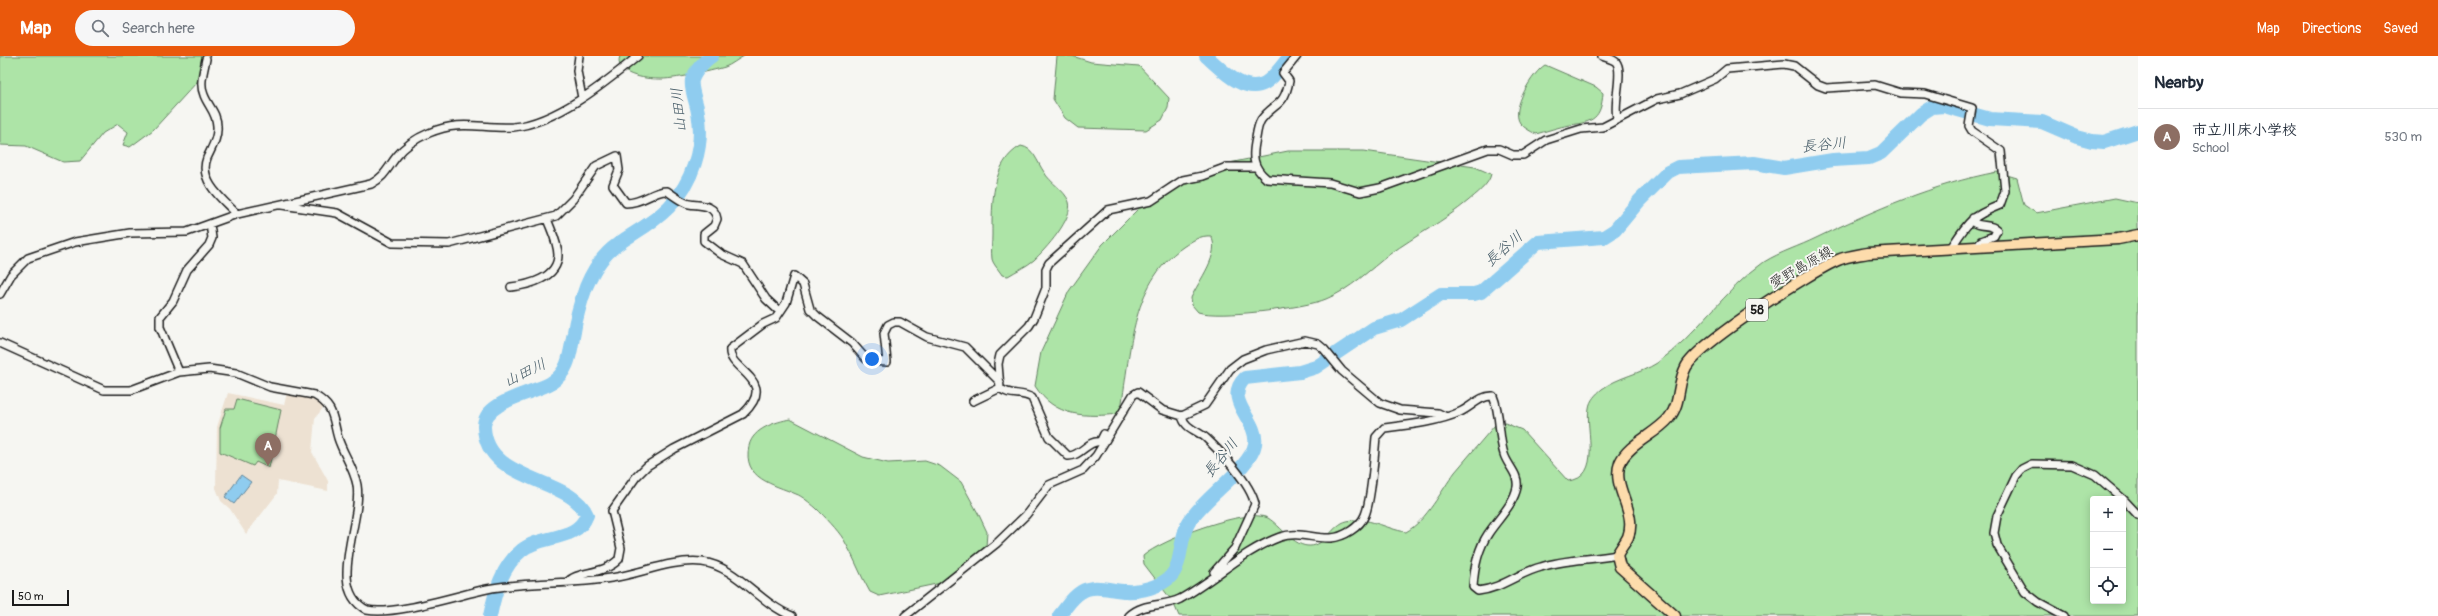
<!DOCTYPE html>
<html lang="en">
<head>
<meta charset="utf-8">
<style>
  :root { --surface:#fff; --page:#f6f6f7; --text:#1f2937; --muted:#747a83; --line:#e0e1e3; --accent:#ea580c }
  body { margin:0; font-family:Pangolin,"Klee One",sans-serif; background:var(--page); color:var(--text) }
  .controls { position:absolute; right:12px; bottom:12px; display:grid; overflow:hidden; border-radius:4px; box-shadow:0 2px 10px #0003 }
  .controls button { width:36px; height:36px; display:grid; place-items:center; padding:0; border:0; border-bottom:1px solid var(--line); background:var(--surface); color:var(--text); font:20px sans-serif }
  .scale { position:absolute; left:12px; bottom:10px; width:57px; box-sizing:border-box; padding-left:4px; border:2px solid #1c1c1c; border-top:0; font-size:11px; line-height:14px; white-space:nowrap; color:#1c1c1c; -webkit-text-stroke:3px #f6f6f2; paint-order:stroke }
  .you { position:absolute; left:872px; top:303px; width:14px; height:14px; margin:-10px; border:3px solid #fff; border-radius:50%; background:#1a73e8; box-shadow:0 0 0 6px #1a73e833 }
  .badge { display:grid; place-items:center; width:26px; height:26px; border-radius:50%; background:var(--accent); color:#fff; font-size:13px; font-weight:700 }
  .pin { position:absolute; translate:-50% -33px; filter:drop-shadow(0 1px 2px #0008) }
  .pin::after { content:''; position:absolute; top:21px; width:14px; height:12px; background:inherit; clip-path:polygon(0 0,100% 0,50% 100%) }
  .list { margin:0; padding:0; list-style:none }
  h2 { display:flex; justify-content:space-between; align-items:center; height:52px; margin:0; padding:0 16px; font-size:17px }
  h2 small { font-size:13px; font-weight:400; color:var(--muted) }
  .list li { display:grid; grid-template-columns:26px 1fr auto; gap:12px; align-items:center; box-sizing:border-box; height:56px; padding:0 16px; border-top:1px solid var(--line) }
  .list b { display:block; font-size:15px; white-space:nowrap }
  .list p { margin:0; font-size:13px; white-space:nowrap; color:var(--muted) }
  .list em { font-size:13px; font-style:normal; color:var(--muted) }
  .icon { flex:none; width:22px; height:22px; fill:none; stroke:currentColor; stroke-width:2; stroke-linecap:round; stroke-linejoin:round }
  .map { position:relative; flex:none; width:2138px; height:560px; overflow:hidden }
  header { display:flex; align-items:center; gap:24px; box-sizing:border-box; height:56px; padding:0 20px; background:var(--accent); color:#fff }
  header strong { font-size:19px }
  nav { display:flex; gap:22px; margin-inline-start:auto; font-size:14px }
  .search { width:280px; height:36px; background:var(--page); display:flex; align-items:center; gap:10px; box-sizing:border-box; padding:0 14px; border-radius:22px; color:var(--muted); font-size:15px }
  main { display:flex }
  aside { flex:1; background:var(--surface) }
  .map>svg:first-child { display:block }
  .built { fill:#ede1d2 }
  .green { fill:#ade4a7; stroke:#648062; fill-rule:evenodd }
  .water { fill:#8fccef; stroke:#61869b }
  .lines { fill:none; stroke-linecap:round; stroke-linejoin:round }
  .river { stroke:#8fccef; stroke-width:14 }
  .minor-casing { stroke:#1c1c1c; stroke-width:10 }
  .primary-casing { stroke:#1c1c1c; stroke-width:13 }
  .minor { stroke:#f6f6f2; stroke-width:7 }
  .primary { stroke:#fddcac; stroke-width:10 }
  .labels { text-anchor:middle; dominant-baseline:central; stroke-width:4; stroke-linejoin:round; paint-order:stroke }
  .shield { fill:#f6f6f2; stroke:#5d5d5c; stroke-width:1 }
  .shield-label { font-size:13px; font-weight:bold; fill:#1c1c1c }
  .street-label { font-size:14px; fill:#1c1c1c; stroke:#f6f6f2 }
  .water-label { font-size:15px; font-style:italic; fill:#445a66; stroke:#f6f6f2 }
</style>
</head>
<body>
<header>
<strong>Map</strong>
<div class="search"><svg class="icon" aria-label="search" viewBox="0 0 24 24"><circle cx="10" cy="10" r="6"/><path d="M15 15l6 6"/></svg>Search here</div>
<nav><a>Map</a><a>Directions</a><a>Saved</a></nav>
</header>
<main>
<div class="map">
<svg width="2138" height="560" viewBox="0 0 2138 560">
  <rect width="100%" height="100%" fill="#f6f6f2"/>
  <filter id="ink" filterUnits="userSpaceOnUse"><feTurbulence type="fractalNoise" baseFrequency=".025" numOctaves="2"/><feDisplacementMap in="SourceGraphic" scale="8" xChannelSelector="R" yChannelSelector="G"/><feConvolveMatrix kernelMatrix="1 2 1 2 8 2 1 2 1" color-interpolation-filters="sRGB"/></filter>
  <g filter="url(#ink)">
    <path class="built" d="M228,337L284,349L287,337L314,343L324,351L315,362L312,396L328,425V435L278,425L277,438L246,478L230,453L221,445L216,432L217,371Z"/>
    <path class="green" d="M0,0H203L197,26L153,74L130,91L123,89L128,76L118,68L103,77L80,105L63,106L26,90L0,89Z
      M620,0H744C738,3 731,9 725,11C711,15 673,24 658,23C646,23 613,19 620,0Z
      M1057,0H1072L1091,6L1139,10L1169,42L1168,52L1162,64L1146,74L1078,72L1065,62L1053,43Z
      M1545,9L1596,31L1603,37C1601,62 1594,66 1570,69C1558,71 1547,75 1536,78C1530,75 1524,72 1520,67C1510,53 1533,16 1545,9Z
      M1021,90C1034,92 1037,106 1044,116C1050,127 1065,134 1069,146C1074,162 1045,194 1034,204C1027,210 1016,215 1008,220L1002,219C999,214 993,208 992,203C991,196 992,186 992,179C992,149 991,106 1021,90Z
      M1288,95H1364L1475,111L1491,118C1489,129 1476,138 1468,145C1444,165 1415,180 1390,198C1369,214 1351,233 1326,243C1305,252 1219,263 1198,256L1192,249L1191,242C1199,224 1221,198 1211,180C1200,179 1192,185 1183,191C1129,229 1131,299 1120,358C1086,361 1055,362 1035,330L1041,296L1069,235L1102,189L1139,152L1170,127L1224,108Z
      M1997,116L2017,122L2024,149L2036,157L2115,142L2138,147V560H1179L1173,546L1144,508L1143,500C1161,484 1246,451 1268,462C1281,470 1294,491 1310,490C1325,490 1333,468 1347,465C1368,460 1386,473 1406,476C1427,464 1441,435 1455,416C1468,400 1482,385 1495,369L1505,367L1522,374L1568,425C1603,422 1585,373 1589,352C1590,344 1596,338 1602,333C1618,321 1640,318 1657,307C1697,279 1724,234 1764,206C1780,196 1800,190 1816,182C1874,154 1934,128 1997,116ZM2093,443H2123V545H2093Z
      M237,343L281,354L269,412L256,406L253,410L220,396V372L226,353H234Z
      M790,363L863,401L888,407L925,405L940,410L961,426L979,459L987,476L986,491L970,512L946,526L879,540L870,536C860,519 854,501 844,484C837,473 825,461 816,452C810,447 802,440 796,438C773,428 742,423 749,390C753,372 776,366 790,363Z"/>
    <path class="water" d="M241,419L251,426L234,448L225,441Z"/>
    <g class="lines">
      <path class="river" d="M1206,0C1220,12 1244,39 1265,27C1274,22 1283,8 1290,0
        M490,560C495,536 502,510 522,494C542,478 577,486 587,459C570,420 486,427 484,371C483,345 534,337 551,327C570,315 570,296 574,276C576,261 581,245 586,231C607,180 635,185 669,151C692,127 705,90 698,57C697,47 690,33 692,24C695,15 705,4 712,0
        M1059,560C1066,552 1071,542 1081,536C1095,527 1111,535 1126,535C1139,536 1161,531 1171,520C1183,507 1179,481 1189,466C1202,443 1251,412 1255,388C1259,364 1222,345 1245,322L1300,316L1316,311L1374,272L1401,264L1441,238H1474L1481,236L1538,186L1604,181L1615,174L1639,145L1668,116L1678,111L1754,107L1784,112L1833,104L1869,102L1881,97L1921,58L1932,51L1944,50L1990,63L2042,66L2077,81L2092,85L2104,86L2138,75"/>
      <g class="minor-casing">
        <path id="minor" d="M579,0L577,15L582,42
          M1297,0L1283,17L1289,25C1284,52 1274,46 1261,64C1258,69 1257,75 1256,82C1252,100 1252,111 1267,123L1330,127L1360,136L1380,132L1488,93H1499L1513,99H1523L1546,84L1581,73L1603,71L1657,43L1680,38L1715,23L1727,13L1784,8L1794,10L1818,29L1826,32L1875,29L1901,37L1925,38L1972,52L1969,70L1972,75L2001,95L2005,135L2000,149C1970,161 1968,166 1951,192
          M1602,0C1607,2 1613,3 1616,6C1624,15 1613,46 1617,62
          M206,3C204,14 199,28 204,39C208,50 217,57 217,70C218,82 212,91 207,102C198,125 223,144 237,158
          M282,149L337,157L392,187L449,188L556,160L573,143L596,110L617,100L619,114L613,129L626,147C644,147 654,134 667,135C673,139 679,144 686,147C694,151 714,145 717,163L714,170L704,178V185L721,198L743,208L766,243L780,256
          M1973,162V166C1980,172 1990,167 1997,174L1994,180L1981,185L1976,191
          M511,231C529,229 558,222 558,199C558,187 551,174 547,163
          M0,238L11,219L28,202L75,186L130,177L187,176L237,158L371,128C385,121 388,111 397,100C405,90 417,82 429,77C461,63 481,73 513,71C556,67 605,27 638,0
          M0,287L104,334H131L179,316L209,313L236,317L270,331L314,339C335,351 332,361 338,382C343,398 354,412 357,429C363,466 325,533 367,554C394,560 458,539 487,533C527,525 570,529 611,522C640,518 671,503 702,506C736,510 759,547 792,560
          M179,316L160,271V261L173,245L187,214L209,189L212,182L210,168
          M1000,332C1010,341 1021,335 1032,342L1049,381L1068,400C1080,401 1089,383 1100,386L1104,378
          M973,345L1000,332L998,308L1000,299L1029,270L1034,262L1046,232V213L1049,207L1108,154L1151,145L1183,124L1203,120L1227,111H1256
          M1182,360C1185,373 1197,374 1206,382C1222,397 1250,427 1255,448L1235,492L1214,516
          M2123,443L2138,459
          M567,527C576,514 603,520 619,503L621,492L612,455L636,421L647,410L674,393L743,358C780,323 727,315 730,293L763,268L776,262L786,247L794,220L803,228L810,253L817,260L852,287L866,303L871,305L887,306L884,277L888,269L894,266H900L927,281L965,291L1000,326
          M905,560L997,487L1026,459L1049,429L1083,414L1096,400L1133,339L1138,336L1162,354L1182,360L1205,349L1230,313L1243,303L1266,294L1305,285L1318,288L1324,293L1342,315L1380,347L1400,354L1438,357L1446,361
          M1129,560C1143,546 1164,551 1180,543C1215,524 1242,495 1280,481C1298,475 1314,483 1331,482C1344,481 1360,471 1365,459C1372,442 1374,401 1376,381L1384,372C1408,369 1438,366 1460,356C1471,351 1481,339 1493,340C1501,359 1498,379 1504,398C1507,409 1519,418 1517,431C1514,448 1497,464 1488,478C1478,493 1474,513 1473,531L1478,535C1503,532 1518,517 1541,511C1565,503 1591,504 1617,499
          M2064,560L2038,546L2025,536L1997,489L1994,477L1997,460L2016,420L2022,413L2032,408L2072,409L2095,419L2123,443"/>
      </g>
      <g class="primary-casing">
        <path id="primary" d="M1675,560L1620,511L1617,499C1620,493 1625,487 1628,481C1638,456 1611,431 1620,407C1628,388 1656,378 1669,362C1681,348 1677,328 1686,311C1699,287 1810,216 1838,204C1847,200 1858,199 1868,197L2118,183L2138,179"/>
      </g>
      <use href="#minor" class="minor"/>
      <use href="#primary" class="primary"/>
    </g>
  </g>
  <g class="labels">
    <rect class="shield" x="1746" y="243" width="22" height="22" rx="3"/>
    <g class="shield-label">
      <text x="1757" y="254">58</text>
    </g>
    <g class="street-label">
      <text transform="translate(1801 211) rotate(-30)">愛野島原線</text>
    </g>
    <g class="water-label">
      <text transform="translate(679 54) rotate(-96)">山田川</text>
      <text transform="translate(1824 89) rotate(-6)">長谷川</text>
      <text transform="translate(1504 193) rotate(-41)">長谷川</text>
      <text transform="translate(525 317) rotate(-26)">山田川</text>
      <text transform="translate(1221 402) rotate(-51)">長谷川</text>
    </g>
  </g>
</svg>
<div class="controls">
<button>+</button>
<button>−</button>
<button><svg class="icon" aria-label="locate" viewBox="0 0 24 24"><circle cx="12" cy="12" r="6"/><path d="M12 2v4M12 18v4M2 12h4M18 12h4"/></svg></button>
</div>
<div class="scale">50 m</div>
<div class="you"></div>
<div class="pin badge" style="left:268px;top:410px;background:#8d6e63">A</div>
</div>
<aside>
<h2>Nearby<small></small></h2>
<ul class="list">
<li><span class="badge" style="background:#8d6e63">A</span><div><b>市立川床小学校</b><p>School</p></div><em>530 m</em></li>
</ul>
</aside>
</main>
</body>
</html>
